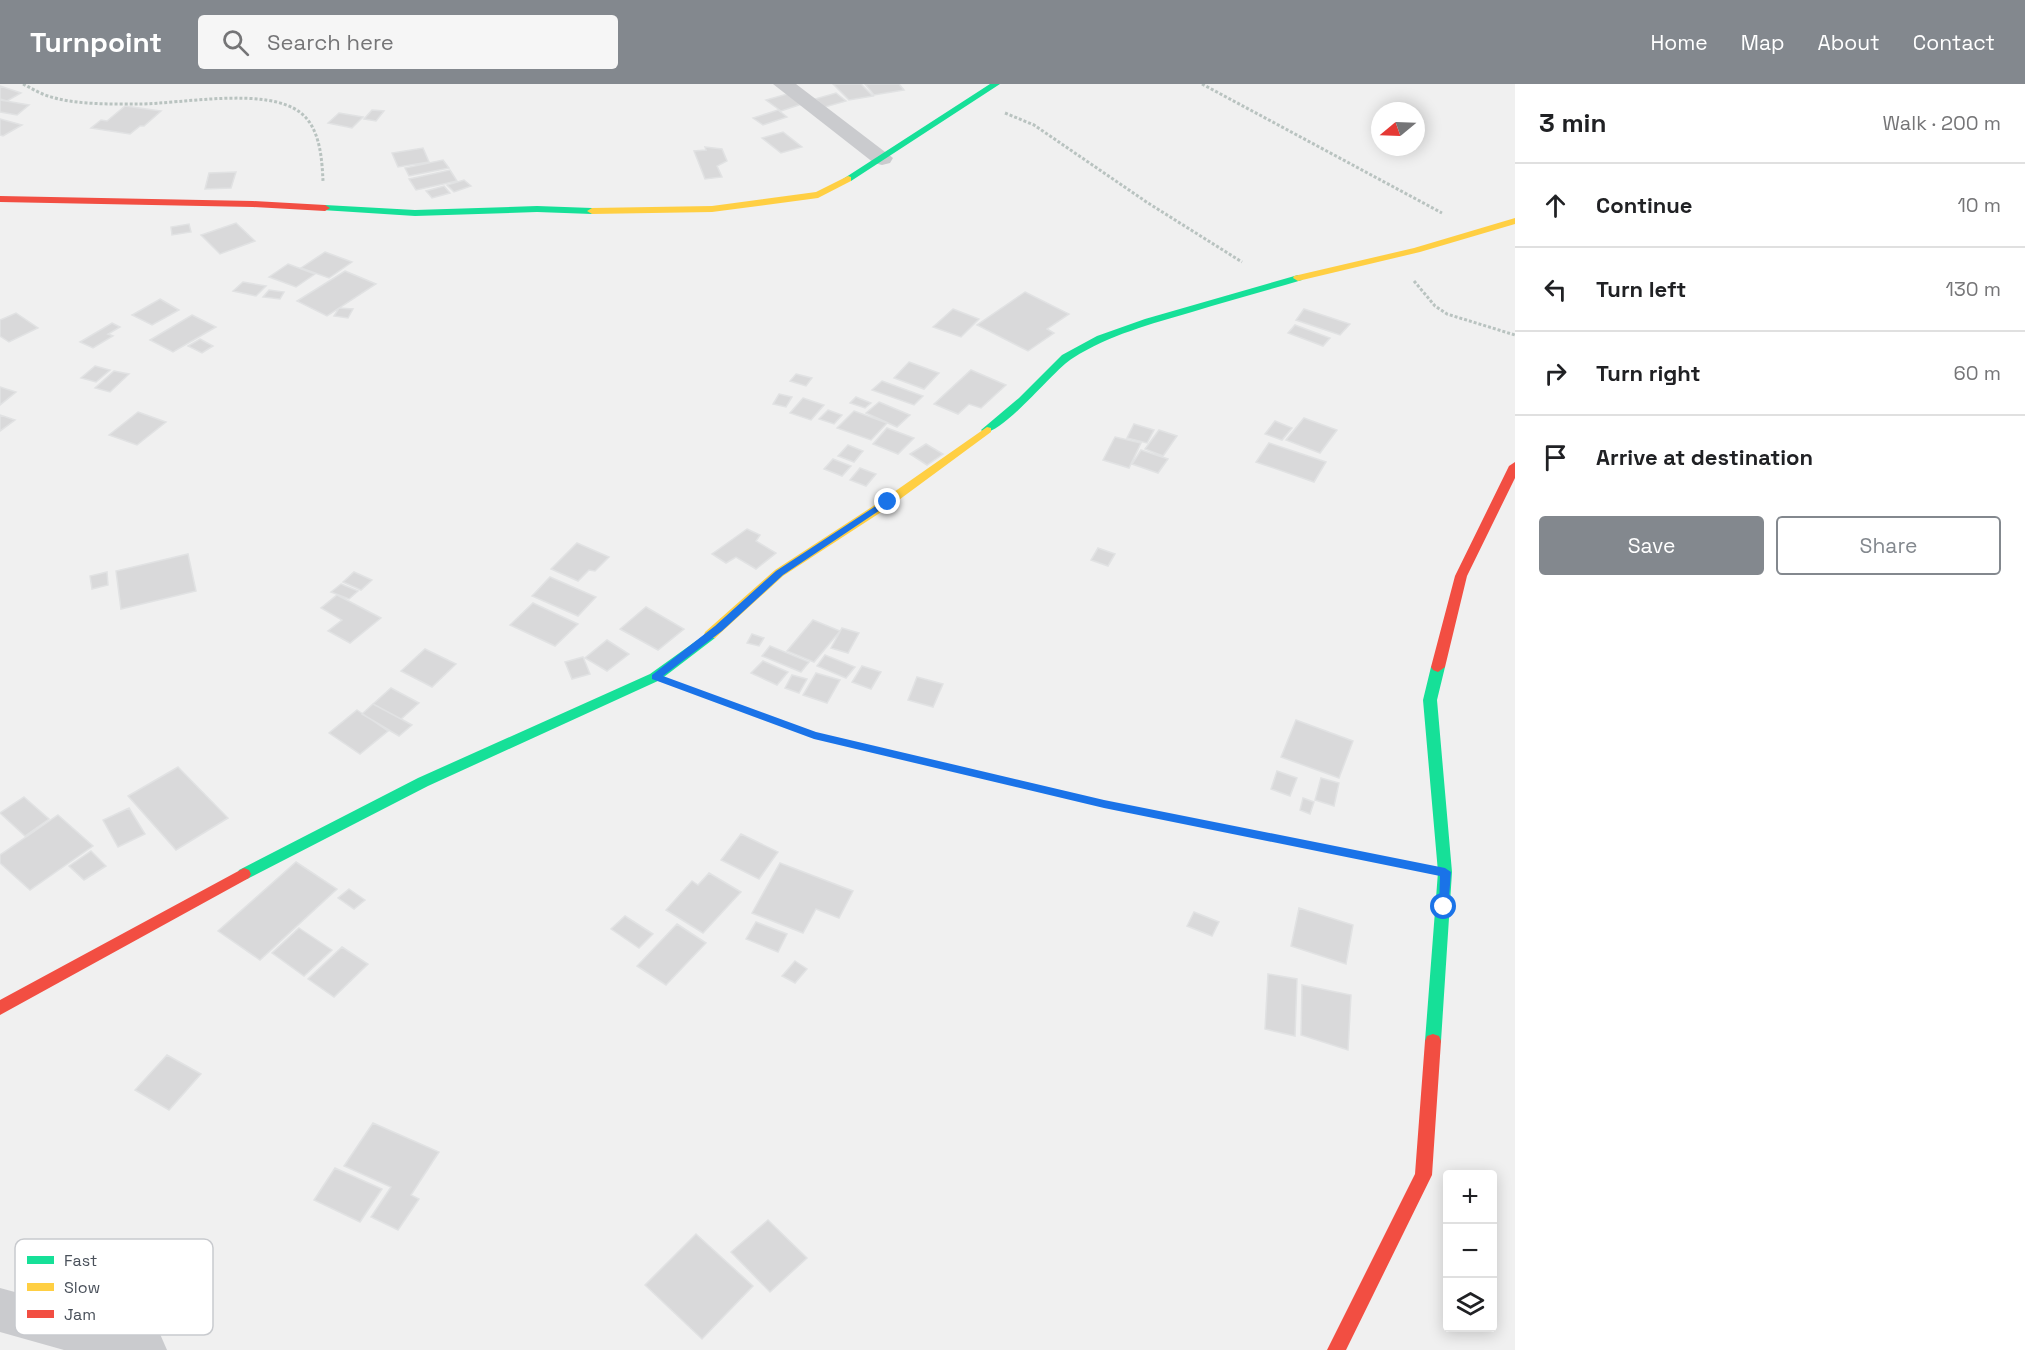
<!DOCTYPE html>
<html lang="en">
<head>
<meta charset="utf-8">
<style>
  :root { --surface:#fff; --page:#f6f6f6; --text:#202124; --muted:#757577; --line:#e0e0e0; --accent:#83888e }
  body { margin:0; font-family:"Space Grotesk",sans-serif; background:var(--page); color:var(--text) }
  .controls { position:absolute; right:18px; bottom:18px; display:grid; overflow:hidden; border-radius:6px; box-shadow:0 3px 15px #0003 }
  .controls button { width:54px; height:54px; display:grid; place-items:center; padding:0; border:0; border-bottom:2px solid var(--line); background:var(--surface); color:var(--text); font:30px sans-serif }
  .compass { position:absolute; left:1371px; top:18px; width:54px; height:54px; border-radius:50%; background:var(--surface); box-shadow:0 3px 15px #0003; rotate:251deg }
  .stop { position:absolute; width:18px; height:18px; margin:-14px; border:4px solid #1a73e8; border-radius:50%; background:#fff }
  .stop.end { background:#1a73e8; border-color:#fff; box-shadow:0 2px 6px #0008 }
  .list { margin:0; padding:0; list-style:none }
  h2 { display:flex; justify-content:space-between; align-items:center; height:78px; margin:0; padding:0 24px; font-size:26px }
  h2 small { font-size:20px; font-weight:400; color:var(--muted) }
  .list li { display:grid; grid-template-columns:39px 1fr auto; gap:18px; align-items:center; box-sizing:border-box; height:84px; padding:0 24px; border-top:2px solid var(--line) }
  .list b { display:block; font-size:22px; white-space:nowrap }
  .list em { font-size:20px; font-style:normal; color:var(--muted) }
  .actions { display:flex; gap:12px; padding:18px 24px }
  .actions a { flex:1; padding:14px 0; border:2px solid var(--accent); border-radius:6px; text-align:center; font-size:21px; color:var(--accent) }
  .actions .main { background:var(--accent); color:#fff }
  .icon { flex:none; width:33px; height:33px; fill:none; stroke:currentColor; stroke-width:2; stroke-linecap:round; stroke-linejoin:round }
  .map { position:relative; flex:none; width:1515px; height:1266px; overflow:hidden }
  header { display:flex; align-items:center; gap:36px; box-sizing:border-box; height:84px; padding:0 30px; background:var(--accent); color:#fff }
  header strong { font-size:28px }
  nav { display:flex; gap:33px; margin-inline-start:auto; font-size:21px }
  .search { width:420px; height:54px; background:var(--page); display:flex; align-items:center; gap:15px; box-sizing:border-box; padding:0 21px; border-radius:6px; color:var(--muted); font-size:22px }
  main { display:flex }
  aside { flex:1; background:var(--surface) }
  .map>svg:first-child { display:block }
  .building { fill:#d9d9da; stroke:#e1e2e3; stroke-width:1.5 }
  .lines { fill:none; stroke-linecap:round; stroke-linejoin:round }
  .path-far2 { stroke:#b9c3c0; stroke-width:3; stroke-dasharray:3 2; stroke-linecap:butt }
  .path-far1 { stroke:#b9c3c0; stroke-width:4; stroke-dasharray:4.5 3; stroke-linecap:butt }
  .path { stroke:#b9c3c0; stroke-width:4.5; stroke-dasharray:5 4; stroke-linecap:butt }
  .street { fill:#cacbce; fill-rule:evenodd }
  .fast { fill:#16e098; fill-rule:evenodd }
  .slow { fill:#ffcf43; fill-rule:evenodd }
  .jam { fill:#f24e42; fill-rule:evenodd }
  .route { fill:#1a73e8 }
  .key { fill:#fff; stroke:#c8cace; stroke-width:1.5 }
  .key-label { font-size:16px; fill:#49505a }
</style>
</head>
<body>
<header>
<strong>Turnpoint</strong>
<div class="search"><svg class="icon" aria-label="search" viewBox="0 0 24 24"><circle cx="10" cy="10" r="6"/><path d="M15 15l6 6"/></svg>Search here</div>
<nav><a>Home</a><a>Map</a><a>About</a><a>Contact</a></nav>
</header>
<main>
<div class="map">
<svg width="1515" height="1266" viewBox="0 0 1515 1266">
  <rect width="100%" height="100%" fill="#f0f0f0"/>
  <path class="building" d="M833,0H861L873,12L849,16Z
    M865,0H899L904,6L874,11Z
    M0,2L21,9L7,17L0,15Z
    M836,9L846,17L825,23L815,15Z
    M787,10L802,20L781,27L766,16Z
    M0,16L29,21L17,31L0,28Z
    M125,22L161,27L144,42H140L130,50L91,44L101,36L107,37Z
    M372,26L384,27L376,37L364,35Z
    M778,26L787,33L763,41L753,34Z
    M339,29L363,33L352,44L328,39Z
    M0,35L22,41L3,52L0,51Z
    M783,48L802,63L781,69L762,54Z
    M705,63L722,65L727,77L717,82L722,93L705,95L694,67L706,66Z
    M423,64L429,78L398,83L392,69Z
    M443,76L449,84L409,92L405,84Z
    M450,86L457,97L416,106L409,95Z
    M236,88L231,104L205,105L209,89Z
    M464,96L471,102L454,108L447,101Z
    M444,102L450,109L432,114L426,107Z
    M236,139L255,157L220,170L201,151Z
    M189,140L191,148L172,151L171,143Z
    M325,168L352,178L329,194L301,184Z
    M288,180L315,190L296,203L269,193Z
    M345,187L376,200L327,232L297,217Z
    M243,198L266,202L256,212L233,207Z
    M269,206L284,208L280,215L263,213Z
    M1025,208L1069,230L1047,245L1054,249L1028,267L977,241Z
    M160,215L179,226L152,241L132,231Z
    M339,224L353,225L348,234L334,232Z
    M953,225L979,235L961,253L933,243Z
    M1304,225L1350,240L1340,251L1296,236Z
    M16,229L38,244L9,258L0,252V236Z
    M192,231L216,243L173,268L150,256Z
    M112,239L120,243L108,250L113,252L93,264L80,258Z
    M1295,241L1330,254L1323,262L1288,249Z
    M200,255L213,262L202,269L188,262Z
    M909,278L939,289L924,305L894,294Z
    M95,282L110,286L96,298L81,294Z
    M971,286L1006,301L981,324L969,320L958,330L934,320Z
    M114,287L129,290L110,308L95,304Z
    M796,290L812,294L806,302L790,297Z
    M882,297L923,312L914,321L872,306Z
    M0,303L16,308L0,321Z
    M779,310L792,313L786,323L773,320Z
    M856,313L871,319L865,324L850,319Z
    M803,314L824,321L811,336L790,329Z
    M879,318L910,331L897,343L866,329Z
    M828,326L842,331L834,340L819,335Z
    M854,327L887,339L871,356L837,344Z
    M138,328L166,338L137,361L109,351Z
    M0,331L15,336L0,347Z
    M1304,334L1337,346L1320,369L1286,356Z
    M1275,337L1292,344L1282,356L1265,350Z
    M1134,340L1154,346L1147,359L1127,354Z
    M887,344L914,354L898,370L873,360Z
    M1159,346L1177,352L1163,372L1145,365Z
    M1115,353L1141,359L1129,384L1103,376Z
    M1269,359L1326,378L1314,398L1256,378Z
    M926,360L943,370L927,381L910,370Z
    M848,361L863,367L854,378L838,372Z
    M1141,366L1168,375L1158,389L1132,380Z
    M833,375L851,382L842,392L824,385Z
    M860,384L876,390L866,402L850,396Z
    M747,445L760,451L756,457L776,469L756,485L736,473L726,479L712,470Z
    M577,459L609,473L595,487L589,486L578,497L551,485Z
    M1098,464L1115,470L1108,482L1091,476Z
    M188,470L196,507L121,525L116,487Z
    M107,488L108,501L92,505L90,492Z
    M354,488L372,496L361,506L343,498Z
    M550,493L596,513L578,532L532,512Z
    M341,500L358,507L349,515L331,508Z
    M337,511L381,534L350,559L328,547L342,536L321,524Z
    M533,519L578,540L555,562L510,541Z
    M646,523L684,545L658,566L620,545Z
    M813,536L840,547L814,578L787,567Z
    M842,544L859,549L848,569L831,564Z
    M752,550L764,554L759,562L747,559Z
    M607,556L629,570L607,587L585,574Z
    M770,562L809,578L801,588L762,572Z
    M425,565L456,580L432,603L401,587Z
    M825,571L855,583L846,594L817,582Z
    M583,573L590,590L572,595L565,578Z
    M763,577L788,588L777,601L751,589Z
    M862,582L881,588L871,605L852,598Z
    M816,589L840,596L827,619L803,611Z
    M792,591L807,595L799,609L785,604Z
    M917,593L943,600L933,623L908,616Z
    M391,604L419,619L401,635L373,620Z
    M373,620L401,635L412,641L399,652L362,630Z
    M357,626L388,647L360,670L329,649Z
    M1296,636L1353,657L1339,694L1281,673Z
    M178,683L228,734L176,766L128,712Z
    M1277,687L1297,694L1290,712L1271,705Z
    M1321,694L1339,699L1334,722L1315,716Z
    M24,713L49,735L25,752L0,729Z
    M1303,714L1314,718L1310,730L1300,726Z
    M129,724L145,750L118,763L103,736Z
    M58,731L93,762L30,806L0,779V771Z
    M741,750L778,768L759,795L721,776Z
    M91,767L106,782L84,796L69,782Z
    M296,778L337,805L260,876L218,847Z
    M780,779L853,807L839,834L816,825L803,849L752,829Z
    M709,789L741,808L703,849L666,826L692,797L698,801Z
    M349,805L365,816L354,825L338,814Z
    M1299,824L1353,841L1346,880L1291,862Z
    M1194,828L1219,838L1212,852L1187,842Z
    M625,832L653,850L639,864L611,845Z
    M756,838L787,850L778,868L746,855Z
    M677,840L706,859L666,901L637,882Z
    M299,844L332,866L304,892L272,869Z
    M342,863L368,880L334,913L308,895Z
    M795,877L807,885L795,899L782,892Z
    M1268,890L1297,895L1295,952L1265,945Z
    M1302,901L1351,911L1348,966L1301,951Z
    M167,971L201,990L169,1026L135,1006Z
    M373,1039L439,1068L411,1111L419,1115L398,1146L371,1133L391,1103L344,1082Z
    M335,1084L382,1105L360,1138L314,1116Z
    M768,1136L807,1174L770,1208L731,1168Z
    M696,1150L753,1202L702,1255L645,1201Z"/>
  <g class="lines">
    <path class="path-far2" d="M23,0C31,4 39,9 48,12C75,21 110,20 139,20C181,20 267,2 301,29C320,44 322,75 323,97
      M1202,0L1442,129
      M1005,29L1034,41L1148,119L1242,178
      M1414,197L1435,222L1447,230L1515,251"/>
    <path class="path-far1" d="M695,607L814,651L1104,720L1170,733"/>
    <path class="path" d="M1163,732L1406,781"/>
    <path class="street" d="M773,0H796L893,74L890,79L882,81L874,79Z
      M0,1204L144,1243L160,1250L167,1266H64L0,1248Z"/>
    <path class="fast" d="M990,0H1000L851,97L843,95Z
      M325,121L415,126L537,122L592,124L597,127L592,130L537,128L415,132L322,126L320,124Z
      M1298,191L1303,194L1302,196C1265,207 1228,217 1192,228C1151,240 1109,251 1073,274C1054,285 1002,352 983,348L981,346L1019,314L1062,271L1097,252L1145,235Z
      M710,547L715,548L716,551L715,554L660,596L428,702L249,794L244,796L239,794L237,790L239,786L418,694L650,590Z
      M1438,578L1445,583L1437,616L1452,788L1441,957L1439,962L1433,964L1427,962L1425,957L1438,788L1423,616L1431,583Z"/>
    <path class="slow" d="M848,92L851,93V97L818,114L712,128L592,130L587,127L592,124L712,122L816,108Z
      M1515,134V140L1420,168L1298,197L1293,194L1294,192L1414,164Z
      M987,343L991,344V348L892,421L783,492L715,554H705L704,551L705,548L775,486L884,415Z"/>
    <path class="jam" d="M0,112L253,117L325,121L330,124L325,127L253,123L0,118Z
      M1515,378V394L1467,492L1445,583L1438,588L1433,586L1431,583L1455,492L1509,382Z
      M244,784L249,786L251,790L249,794L0,931V916Z
      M1433,950L1439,952L1441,957L1432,1091L1346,1266H1327L1415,1090L1425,957L1427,952Z"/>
  </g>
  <path class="route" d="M885,416L892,418L783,491L722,547L663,592L816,648L1104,716L1445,784L1451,788L1448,826H1441L1439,823L1440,792L1104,724L814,655L652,595V591L715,542L776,487Z"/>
  <rect x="15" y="1155" width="198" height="96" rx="9" class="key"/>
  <rect x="27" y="1172" width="27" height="8" fill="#16e098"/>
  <rect x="27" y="1199" width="27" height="8" fill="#ffcf43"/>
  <rect x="27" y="1226" width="27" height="8" fill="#f24e42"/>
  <g class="key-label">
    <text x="64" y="1182">Fast</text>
    <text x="64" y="1209">Slow</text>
    <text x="64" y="1236">Jam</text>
  </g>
</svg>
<div class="controls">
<button>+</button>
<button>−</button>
<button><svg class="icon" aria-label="layers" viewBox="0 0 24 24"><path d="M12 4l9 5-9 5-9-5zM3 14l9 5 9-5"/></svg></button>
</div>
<svg class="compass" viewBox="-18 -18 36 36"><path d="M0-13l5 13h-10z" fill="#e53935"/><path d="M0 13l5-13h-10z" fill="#757577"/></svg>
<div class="stop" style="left:1444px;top:823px"></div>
<div class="stop end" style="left:888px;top:418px"></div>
</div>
<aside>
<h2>3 min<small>Walk · 200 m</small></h2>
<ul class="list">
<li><svg class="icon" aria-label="ahead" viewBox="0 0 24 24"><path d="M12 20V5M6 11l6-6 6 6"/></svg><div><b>Continue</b></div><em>10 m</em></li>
<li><svg class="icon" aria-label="left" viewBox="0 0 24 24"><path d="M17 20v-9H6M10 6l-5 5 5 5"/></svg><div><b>Turn left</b></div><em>130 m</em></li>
<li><svg class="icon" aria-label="right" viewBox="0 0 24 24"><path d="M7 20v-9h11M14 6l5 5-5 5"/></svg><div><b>Turn right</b></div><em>60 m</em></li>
<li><svg class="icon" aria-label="arrive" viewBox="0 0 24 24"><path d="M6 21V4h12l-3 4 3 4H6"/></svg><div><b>Arrive at destination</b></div></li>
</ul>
<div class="actions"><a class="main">Save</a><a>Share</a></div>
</aside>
</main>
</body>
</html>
